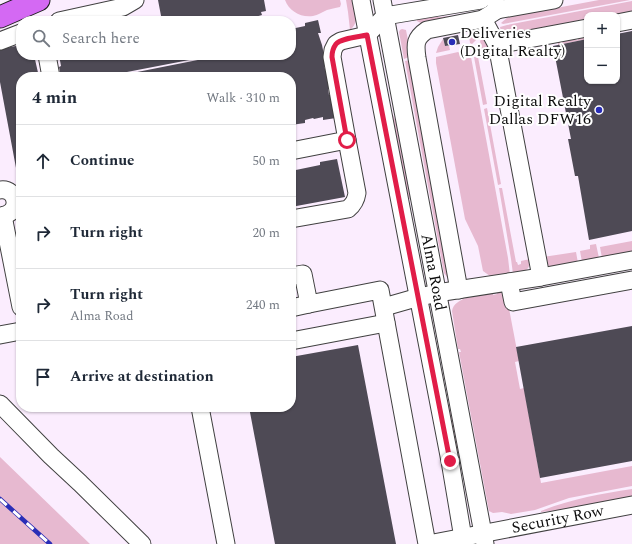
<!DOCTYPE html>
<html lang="en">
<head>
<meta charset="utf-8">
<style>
  :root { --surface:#fff; --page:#f2f2f3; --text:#1f2937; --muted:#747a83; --line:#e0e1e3 }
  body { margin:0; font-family:Spectral,serif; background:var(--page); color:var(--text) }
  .controls { position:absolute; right:12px; top:12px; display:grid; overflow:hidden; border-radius:8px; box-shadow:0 1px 3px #0004 }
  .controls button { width:36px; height:36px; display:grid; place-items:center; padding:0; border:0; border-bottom:1px solid var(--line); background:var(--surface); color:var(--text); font:20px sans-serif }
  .stop { position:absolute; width:12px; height:12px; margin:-9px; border:3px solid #e11d48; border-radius:50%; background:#fff }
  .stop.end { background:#e11d48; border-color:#fff; box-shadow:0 1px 4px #0008 }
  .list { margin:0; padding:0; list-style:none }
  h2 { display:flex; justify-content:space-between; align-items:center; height:52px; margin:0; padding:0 16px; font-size:17px }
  h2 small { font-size:13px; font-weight:400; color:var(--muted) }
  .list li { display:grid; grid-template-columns:26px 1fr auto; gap:12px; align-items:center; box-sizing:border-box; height:72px; padding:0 16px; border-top:1px solid var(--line) }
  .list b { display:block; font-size:15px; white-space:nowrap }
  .list p { margin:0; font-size:13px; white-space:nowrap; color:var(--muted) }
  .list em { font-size:13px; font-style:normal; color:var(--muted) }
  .icon { flex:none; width:22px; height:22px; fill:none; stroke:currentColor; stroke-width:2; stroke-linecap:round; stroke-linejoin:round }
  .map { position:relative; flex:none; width:632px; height:544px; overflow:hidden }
  .search { position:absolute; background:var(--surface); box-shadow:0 1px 3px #0004; left:16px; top:16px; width:280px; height:44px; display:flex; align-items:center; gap:10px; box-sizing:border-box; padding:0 14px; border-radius:16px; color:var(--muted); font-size:15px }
  .panel { position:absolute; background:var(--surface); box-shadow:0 1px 3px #0004; left:16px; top:72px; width:280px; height:340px; border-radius:16px }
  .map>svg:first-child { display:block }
  .green { fill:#e7b9d0 }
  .building { fill:#4e4a55 }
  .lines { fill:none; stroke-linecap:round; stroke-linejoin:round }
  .minor-casing { stroke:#404040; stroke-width:19 }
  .major-casing { stroke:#1e1e1e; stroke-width:23 }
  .minor { stroke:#fff; stroke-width:17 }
  .major { stroke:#d469f3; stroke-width:21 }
  .rail-casing { stroke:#2a2eb7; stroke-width:4.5 }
  .rail { stroke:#fff; stroke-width:3; stroke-dasharray:9; stroke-linecap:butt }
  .route { stroke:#e11d48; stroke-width:5 }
  .poi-dot { fill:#2a2eb7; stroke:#fff; stroke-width:1.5 }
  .labels { text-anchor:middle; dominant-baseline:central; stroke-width:4; stroke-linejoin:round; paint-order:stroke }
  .poi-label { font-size:16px; fill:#0d0d0d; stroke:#fff; text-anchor:start }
  .street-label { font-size:16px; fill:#0d0d0d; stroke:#fff }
</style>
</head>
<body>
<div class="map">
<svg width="632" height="544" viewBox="0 0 632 544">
  <rect width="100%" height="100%" fill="#fbedfe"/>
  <path class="green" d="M285,0H340L341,4L340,7C335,8 331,9 327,10C322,12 318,15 313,16C301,18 289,11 285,0Z
    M346,0H354C356,12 360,21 350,30L348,12Z
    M599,0H630L503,24L501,23L508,17Z
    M632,1V14L587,15V23L507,36C503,34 501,32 500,27L507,25Z
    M437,11L438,17L453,16L454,18L423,24L417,21V19L419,17Z
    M402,29L406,30L411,56L404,59L399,32L400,30Z
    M468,29H471L481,35L472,44L470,43Z
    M483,37L486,39L492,54L483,56L480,41Z
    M587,37V39L558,45V42L575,39L576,40H578V38Z
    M443,39L445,46H449L450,50L436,53L438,47Z
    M458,52L461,54H464L465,59L471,57L508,258L510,275L495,278L494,275L490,276L483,271L478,246L465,219L436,63V57Z
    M474,57H478L487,104L483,105Z
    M411,60L448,278L447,277L444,273L405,61Z
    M487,108L501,184L498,185L484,109Z
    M392,113L398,126L413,199H409L403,182L389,114Z
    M499,188H502L516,262H517L518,265L521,264V261L530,259C530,272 524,271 513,274L511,259Z
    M632,241V252L602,258L600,247Z
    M596,244L599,258L582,262L580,251L590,249V245Z
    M576,252L578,263L551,267L546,264L543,257Z
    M499,292L503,294L507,298L519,361L515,362L520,389L524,388L541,483L632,466V486L569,498L535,510L511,514L502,512L493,513L489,511L459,352H461L460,349H458L452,311C453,304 460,300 466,298L493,293V295L497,294V293Z
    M447,400L454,423L460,451L456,452Z
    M0,457L90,544H0Z
    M632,489V497L575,508L541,512V511C571,499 600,494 632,489Z"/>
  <path class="building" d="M158,0H264L266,11L261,12L262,15L255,17L256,19L248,21V18L235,21H162Z
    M318,20L321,33H318L322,45L326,65L324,66L326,72H327L330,87L328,88L329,95H330L336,118L323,120V117L314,119L313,118L305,120V123L291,125V77H117V76L223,55H291V29L305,26V23Z
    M632,31V231L589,240L578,176H575L568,139H571L553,46L587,39V81H617V34Z
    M458,35L460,44L445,46L443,38Z
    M21,45V55H34L39,77H21V183L19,184L0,82V49Z
    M59,55H209L210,56L101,77H63L62,72H60L59,67L61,66Z
    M337,159L345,197L291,207V171L320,165V162Z
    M632,326V461L540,478L516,347Z
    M358,345L396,544H275L249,407H291V357Z"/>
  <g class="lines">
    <g class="minor-casing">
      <g id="minor">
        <path d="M361,0L450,461L464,544"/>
        <path id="s1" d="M382,0L485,544"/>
        <path d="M495,0L497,10L554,0"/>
        <path d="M483,19L497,45L587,28"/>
        <path d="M59,21L123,7L135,0"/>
        <path d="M617,23L632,20"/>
        <path d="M0,41L21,33"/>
        <path d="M497,45L541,277"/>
        <path d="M47,55L51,77"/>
        <path d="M291,151L347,140L332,57L333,50L336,44L341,41L367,35L385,16L481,0"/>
        <path d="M0,190C17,187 23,214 0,216"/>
        <path d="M3,216L21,307"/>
        <path d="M291,219L348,209C354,204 356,200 357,193L347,140"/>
        <path d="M291,276L303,274L309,304L380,290L427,544"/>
        <path d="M509,282L513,302L632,280"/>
        <path d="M459,290L417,58C415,44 415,38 427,30L483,19L497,10"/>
        <path d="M384,307L412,299L437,293L541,277L632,260"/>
        <path d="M291,308L309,304"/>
        <path d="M0,335L21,331"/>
        <path d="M291,341L386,323"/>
        <path d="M0,404L51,456L80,483L142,544"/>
        <path d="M200,407L226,544"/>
        <path id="s2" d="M428,544L632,505"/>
      </g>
    </g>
    <g class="major-casing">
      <path id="major" d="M0,17L39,0"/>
    </g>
    <use href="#minor" class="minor"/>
    <use href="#major" class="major"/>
    <g class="rail-casing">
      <path id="rail" d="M0,499L50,544"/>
    </g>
    <use href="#rail" class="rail"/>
  </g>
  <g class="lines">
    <path class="route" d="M347,140L332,57C332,53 333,48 336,44C341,38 359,37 367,35L450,461"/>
  </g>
  <g class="poi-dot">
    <circle cx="452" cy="42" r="4"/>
    <circle cx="599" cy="110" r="4"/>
  </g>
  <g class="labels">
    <g class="poi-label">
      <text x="460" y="33">Deliveries<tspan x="460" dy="18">(Digital Realty)</tspan></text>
      <text x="591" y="101" text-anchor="end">Digital Realty<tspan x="591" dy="18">Dallas DFW16</tspan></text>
    </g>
    <g class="street-label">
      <text stroke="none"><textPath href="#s1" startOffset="277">Alma Road</textPath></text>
      <text stroke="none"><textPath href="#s2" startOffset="132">Security Row</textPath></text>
    </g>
  </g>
</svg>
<div class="controls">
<button>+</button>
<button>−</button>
</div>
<div class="stop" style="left:347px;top:140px"></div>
<div class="stop end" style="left:450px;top:461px"></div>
<div class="search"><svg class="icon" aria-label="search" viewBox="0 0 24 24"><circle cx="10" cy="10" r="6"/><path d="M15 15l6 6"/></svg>Search here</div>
<section class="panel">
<h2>4 min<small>Walk · 310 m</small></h2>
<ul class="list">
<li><svg class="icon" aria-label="ahead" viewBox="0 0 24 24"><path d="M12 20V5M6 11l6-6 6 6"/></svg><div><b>Continue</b></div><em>50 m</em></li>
<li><svg class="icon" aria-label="right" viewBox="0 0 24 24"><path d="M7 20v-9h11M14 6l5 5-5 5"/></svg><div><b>Turn right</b></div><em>20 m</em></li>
<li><svg class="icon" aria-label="right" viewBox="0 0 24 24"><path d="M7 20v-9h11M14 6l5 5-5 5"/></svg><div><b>Turn right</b><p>Alma Road</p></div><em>240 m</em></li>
<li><svg class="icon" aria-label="arrive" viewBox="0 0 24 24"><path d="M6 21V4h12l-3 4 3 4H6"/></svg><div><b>Arrive at destination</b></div></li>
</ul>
</section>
</div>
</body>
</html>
